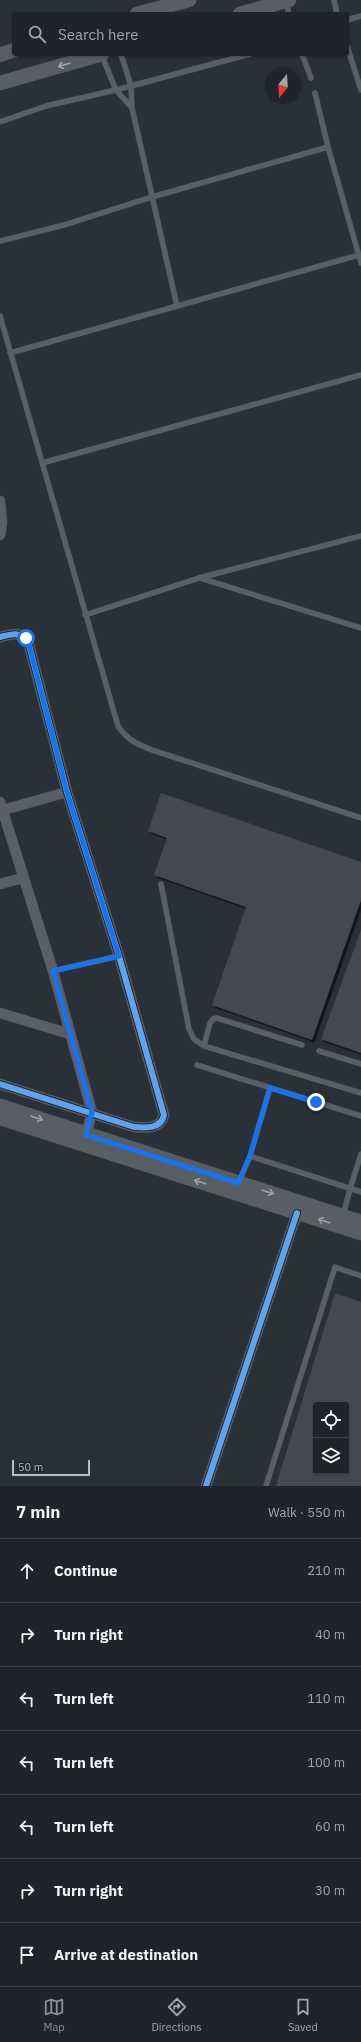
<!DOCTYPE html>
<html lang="en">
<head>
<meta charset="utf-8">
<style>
  :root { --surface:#20242a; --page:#2d3036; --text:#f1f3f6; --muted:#a2a4a8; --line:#3d4147; --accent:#8c9099 }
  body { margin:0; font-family:"IBM Plex Sans",sans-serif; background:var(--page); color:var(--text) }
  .controls { position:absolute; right:12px; bottom:12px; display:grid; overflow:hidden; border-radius:4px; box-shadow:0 1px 3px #0004 }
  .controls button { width:36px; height:36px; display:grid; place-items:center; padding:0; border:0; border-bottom:1px solid var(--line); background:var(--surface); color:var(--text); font:20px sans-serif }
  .compass { position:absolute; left:265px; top:68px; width:36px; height:36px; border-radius:50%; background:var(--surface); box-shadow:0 1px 3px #0004; rotate:198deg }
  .scale { position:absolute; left:12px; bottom:10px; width:78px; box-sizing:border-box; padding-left:4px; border:2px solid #b4bcc9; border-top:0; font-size:11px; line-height:14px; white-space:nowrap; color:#b4bcc9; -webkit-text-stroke:3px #1d2633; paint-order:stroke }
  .stop { position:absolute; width:12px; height:12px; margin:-9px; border:3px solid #1a73e8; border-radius:50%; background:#fff }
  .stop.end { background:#1a73e8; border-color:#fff; box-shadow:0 1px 4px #0008 }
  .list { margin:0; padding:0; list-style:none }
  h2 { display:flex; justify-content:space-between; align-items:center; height:52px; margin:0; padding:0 16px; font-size:17px }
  h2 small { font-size:13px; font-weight:400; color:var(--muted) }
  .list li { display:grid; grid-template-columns:26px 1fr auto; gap:12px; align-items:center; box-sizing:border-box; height:64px; padding:0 16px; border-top:1px solid var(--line) }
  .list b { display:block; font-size:15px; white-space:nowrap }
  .list em { font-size:13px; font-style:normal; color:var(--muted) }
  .icon { flex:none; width:22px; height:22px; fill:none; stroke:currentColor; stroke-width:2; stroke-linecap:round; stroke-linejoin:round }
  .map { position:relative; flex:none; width:361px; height:1486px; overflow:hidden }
  .search { position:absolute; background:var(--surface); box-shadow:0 1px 3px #0004; left:12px; right:12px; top:12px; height:44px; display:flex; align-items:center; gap:10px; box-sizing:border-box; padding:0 14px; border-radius:4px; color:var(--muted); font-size:15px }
  .sheet { height:500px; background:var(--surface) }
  nav { display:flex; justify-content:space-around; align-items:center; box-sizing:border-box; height:56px; border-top:1px solid var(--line); background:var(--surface); font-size:11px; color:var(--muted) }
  nav a { display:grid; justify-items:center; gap:2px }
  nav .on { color:var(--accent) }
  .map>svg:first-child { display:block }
  .building { fill:#444950; fill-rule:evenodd; filter:url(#shadow) }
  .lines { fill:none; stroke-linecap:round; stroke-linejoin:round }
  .service-casing { stroke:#484c53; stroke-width:6 }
  .minor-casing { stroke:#484c53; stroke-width:11 }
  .secondary-casing { stroke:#484c53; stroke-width:15 }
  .service { stroke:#5a5e66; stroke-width:5 }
  .minor { stroke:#5a5e66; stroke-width:10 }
  .secondary { stroke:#595d64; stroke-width:14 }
  .cycleway-casing { stroke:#1d2633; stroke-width:8 }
  .cycleway { stroke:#60a3ed; stroke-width:6 }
  .oneway { stroke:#9da4b0 }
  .route { stroke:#1a73e8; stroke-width:5 }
</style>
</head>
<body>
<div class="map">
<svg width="361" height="1486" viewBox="0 0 361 1486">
  <defs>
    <filter id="shadow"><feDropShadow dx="2.5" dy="2.5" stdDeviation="0" flood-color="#0009"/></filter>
  </defs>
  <rect width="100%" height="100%" fill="#2a3038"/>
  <path class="building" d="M161,793L361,862V900L312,1040L212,1005L246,907L154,875L167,838L148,831Z
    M361,930V1053L321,1039Z
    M335,1293L361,1302V1486H276ZM316,1405H346V1471H316Z"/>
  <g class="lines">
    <g class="service-casing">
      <path id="service" d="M334,0L337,14
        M286,2L289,14
        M347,20L361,16
        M347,46L361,90
        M121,54L131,86L132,108L177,306
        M302,54L311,78
        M102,56L116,90L132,108
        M315,93L328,147L361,263
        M0,122L46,106L116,90L250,54
        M0,241L64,225L152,197L328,147
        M0,316L118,726C128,741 139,745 155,751L361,818
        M10,353L359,255
        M42,463L361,375
        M200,578L361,628
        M85,615L199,578L361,536
        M161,884L189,1029L194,1039L204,1046L361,1093
        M53,971L119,956
        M204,1046L210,1023L213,1019L217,1018L302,1045
        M319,1051L361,1064
        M197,1065L361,1116
        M250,1156L361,1192
        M239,1182L250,1156L270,1088
        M343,1216L350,1189L361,1154
        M266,1486L335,1267L361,1276"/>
    </g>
    <g class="minor-casing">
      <path id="minor" d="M0,501L2,523L0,535
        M0,637C11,634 20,631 28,641L67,792L119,956L164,1115C161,1129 146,1128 134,1127L0,1084
        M0,802L53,971L92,1112L86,1135
        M0,811L67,792
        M0,884L23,878
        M0,1013L70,1034
        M206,1486L297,1213"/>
    </g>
    <g class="secondary-casing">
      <path id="secondary" d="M137,14L189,0
        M240,14L289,0
        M0,55L14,50
        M0,83L102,54
        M0,1106L361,1222
        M0,1118L361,1233"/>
    </g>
    <use href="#service" class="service"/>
    <use href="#minor" class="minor"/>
    <use href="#secondary" class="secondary"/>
    <g class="cycleway-casing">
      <path id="cycleway" d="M0,637C11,634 20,631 28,641L67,792L119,956L164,1115C161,1129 146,1128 134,1127L0,1084
        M206,1486L297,1213"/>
    </g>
    <use href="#cycleway" class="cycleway"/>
  </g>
  <defs><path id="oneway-shaft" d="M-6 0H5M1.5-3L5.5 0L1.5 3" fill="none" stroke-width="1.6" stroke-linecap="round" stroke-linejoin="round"/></defs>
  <g class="oneway">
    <use href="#oneway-shaft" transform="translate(64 65) rotate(164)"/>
    <use href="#oneway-shaft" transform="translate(37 1118) rotate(18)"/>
    <use href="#oneway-shaft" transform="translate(200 1182) rotate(-162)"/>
    <use href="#oneway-shaft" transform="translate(268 1192) rotate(17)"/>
    <use href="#oneway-shaft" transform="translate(324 1221) rotate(-162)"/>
  </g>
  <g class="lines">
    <path class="route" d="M26,638L28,641L67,792L119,956L53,971L92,1112L86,1135L238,1183L250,1156L270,1088L316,1102"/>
  </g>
</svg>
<div class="controls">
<button><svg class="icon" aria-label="locate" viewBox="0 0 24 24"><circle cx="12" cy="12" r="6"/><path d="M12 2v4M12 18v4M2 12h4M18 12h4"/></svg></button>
<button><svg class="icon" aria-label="layers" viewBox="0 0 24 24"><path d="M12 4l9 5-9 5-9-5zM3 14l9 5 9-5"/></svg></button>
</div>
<svg class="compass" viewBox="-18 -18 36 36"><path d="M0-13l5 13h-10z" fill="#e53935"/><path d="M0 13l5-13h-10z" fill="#a2a4a8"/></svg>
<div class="scale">50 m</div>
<div class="stop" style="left:26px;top:638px"></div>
<div class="stop end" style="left:316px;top:1102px"></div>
<div class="search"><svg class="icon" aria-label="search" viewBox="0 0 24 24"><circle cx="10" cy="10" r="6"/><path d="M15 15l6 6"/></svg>Search here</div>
</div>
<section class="sheet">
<h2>7 min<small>Walk · 550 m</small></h2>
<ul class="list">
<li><svg class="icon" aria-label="ahead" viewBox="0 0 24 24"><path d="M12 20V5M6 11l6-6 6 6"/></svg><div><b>Continue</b></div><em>210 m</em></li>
<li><svg class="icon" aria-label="right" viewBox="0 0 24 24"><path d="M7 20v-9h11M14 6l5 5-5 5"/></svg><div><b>Turn right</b></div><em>40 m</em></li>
<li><svg class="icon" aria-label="left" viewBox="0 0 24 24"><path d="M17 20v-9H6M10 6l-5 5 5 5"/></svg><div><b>Turn left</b></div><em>110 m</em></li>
<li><svg class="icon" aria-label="left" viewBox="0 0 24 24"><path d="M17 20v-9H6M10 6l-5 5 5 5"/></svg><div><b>Turn left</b></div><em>100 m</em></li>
<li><svg class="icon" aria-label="left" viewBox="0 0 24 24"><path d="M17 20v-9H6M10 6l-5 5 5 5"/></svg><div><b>Turn left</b></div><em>60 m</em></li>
<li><svg class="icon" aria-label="right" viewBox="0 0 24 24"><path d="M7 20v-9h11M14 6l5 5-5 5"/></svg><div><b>Turn right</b></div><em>30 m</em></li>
<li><svg class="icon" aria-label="arrive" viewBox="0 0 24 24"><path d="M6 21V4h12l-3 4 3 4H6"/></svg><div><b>Arrive at destination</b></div></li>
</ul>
</section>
<nav>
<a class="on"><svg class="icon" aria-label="map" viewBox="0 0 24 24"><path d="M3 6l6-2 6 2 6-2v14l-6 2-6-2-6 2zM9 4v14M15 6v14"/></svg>Map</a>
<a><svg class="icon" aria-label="directions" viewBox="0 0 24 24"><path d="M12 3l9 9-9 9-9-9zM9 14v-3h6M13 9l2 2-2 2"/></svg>Directions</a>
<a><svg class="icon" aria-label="saved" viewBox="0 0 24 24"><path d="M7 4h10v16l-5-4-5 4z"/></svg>Saved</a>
</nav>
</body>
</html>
